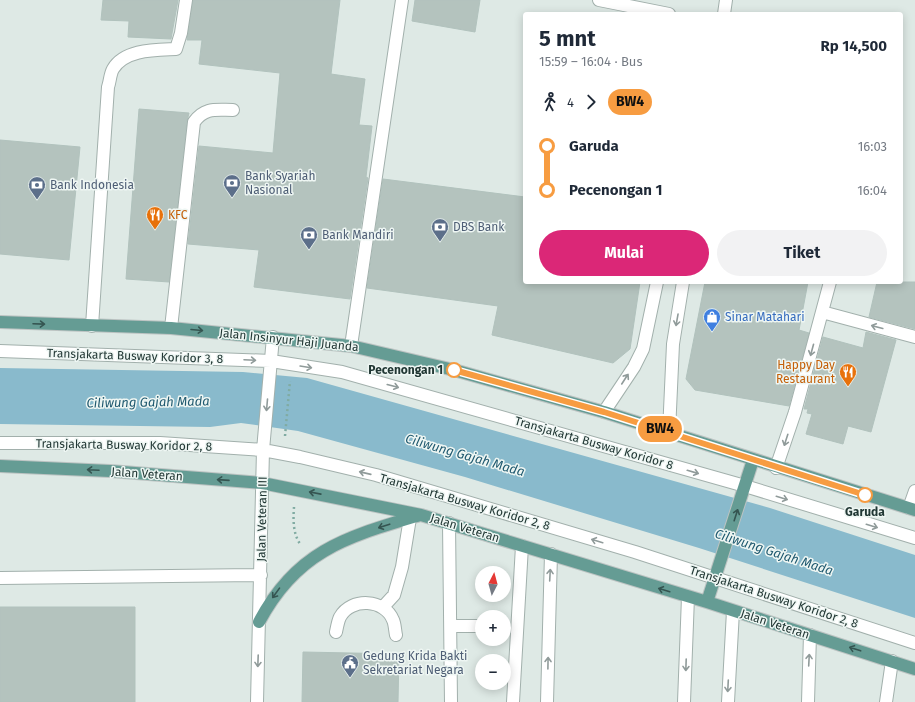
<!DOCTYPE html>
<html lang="id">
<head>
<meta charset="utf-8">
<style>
  :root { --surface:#fff; --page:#f2f2f3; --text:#1f2937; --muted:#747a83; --accent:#db2777 }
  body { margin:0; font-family:"Fira Sans",sans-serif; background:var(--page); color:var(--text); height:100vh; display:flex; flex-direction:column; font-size:15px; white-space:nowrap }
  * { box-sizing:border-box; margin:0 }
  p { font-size:13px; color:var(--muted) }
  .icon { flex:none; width:22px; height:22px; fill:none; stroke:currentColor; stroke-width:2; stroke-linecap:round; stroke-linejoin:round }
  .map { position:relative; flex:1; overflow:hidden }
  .drawer { position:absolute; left:523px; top:12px; width:380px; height:272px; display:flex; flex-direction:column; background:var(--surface); border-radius:4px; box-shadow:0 2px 10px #0003 }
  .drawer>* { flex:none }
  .badge { padding:0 8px; border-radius:13px; font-size:14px; line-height:26px }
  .needle { width:26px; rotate:6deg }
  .buttons { position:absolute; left:475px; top:566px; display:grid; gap:8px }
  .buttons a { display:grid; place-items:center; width:36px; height:36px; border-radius:50%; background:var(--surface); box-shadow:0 2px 10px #0003; font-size:20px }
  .map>.badge { position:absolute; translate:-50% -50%; box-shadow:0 0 0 2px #fff }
  .legs { display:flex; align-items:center; gap:6px; height:44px; padding:0 16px; font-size:13px }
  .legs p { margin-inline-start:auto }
  .head { display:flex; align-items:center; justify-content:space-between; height:68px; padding:0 16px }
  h1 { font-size:22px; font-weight:700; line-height:30px }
  .button { display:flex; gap:8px; margin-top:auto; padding:8px 16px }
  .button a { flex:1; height:46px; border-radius:24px; background:var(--accent); color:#fff; font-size:16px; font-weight:700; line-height:46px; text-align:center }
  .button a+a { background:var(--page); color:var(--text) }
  ul { padding:0 16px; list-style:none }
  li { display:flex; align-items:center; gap:14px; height:44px; font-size:15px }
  li i { display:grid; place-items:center; width:6px; height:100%; margin:0 5px; background:currentColor }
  li i::after { content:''; width:10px; height:10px; margin:-5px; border:3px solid; border-radius:50%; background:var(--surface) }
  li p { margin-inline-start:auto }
  li:first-child i { background:linear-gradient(#0000 50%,currentColor 0) }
  li:last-child i { background:linear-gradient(currentColor 50%,#0000 0) }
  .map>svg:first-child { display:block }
</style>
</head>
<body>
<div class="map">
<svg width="915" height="702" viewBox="0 0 915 702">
  <rect width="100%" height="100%" fill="#dee9e5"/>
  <path fill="#89bacc" d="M0,368l243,4 64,6 463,130 145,47v63l-216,-70 -234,-71 -167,-46 -57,-8 -31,4 -210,-3z"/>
  <path fill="#b4c3be" stroke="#b1c2bd" d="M103,0h75l-7,39 -43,-2 1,-16 -28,-1z
    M193,0h147l-9,74 34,5 -6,46 13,1 -6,51 2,1 -18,121 -96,-12 5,-37 -71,-6 11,-98 74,7 7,-80 -81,-9 3,-24h-15z
    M415,0h65l-5,32 -63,-11z
    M139,109l50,4 -2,8 -18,161 -43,-3z
    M0,140l80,7 -11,113 -69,-6z
    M383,179l142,18v85h115l-10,67 -17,14 -121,-28 6,-29 -131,-18z
    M705,282h103l-9,48 10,3 -20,73 -94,-16 -9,-11z
    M877,282h38v47l-46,-12z
    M866,332l30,8 -25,92 -23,-6 -5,18 -37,-10 6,-20 -5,-1 1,-4h-4l19,-72 40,11z
    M0,607h135v95h-135z
    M303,652l96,2 -1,48h-96z"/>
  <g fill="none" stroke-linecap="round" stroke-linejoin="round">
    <g stroke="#a2b0ac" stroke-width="14">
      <path id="minor" d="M599,0l70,14
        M724,14l2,-14
        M822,312l93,25
        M92,326l16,-239c2,-5 2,-13 5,-18 12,-20 43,-19 63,-20l5,-16 5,-33
        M171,328l23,-206c11,-15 22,-12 39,-12
        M351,346l51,-346
        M0,351l271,10 71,11 403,114 170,52
        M604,412l30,-45 9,-18 14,-67
        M669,432l4,-88 10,-62
        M0,443h160l103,7 37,7 76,18 259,77 280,91
        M776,468l19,-56 35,-130
        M909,508l6,-17
        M449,523l2,179
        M0,578l261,-3
        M383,607l11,-12 8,-28 8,-49
        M451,626h31
        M336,632c1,-5 2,-11 4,-15 11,-20 45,-18 53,3 2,4 2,11 3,15
        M257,702l6,-252 10,-113
        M513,702l9,-156
        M547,702l4,-148
        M684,702l4,-105
        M728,702l5,-91
        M808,702l2,-67
        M886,702l6,-41"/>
    </g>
    <g stroke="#bcc3c2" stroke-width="14">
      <path id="major" d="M0,322l171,6 180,18 103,24 150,42 311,98
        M0,466l110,5 152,12 159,32 286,87 208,67
        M707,602l46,-142
        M259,622c38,-72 88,-85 161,-107"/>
    </g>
    <path stroke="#80aba2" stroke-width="2.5" stroke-dasharray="2 3" stroke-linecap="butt" d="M285,436l5,-55
      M294,507c-1,13 -1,28 7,38"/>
    <use href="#minor" stroke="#fff" stroke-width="12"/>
    <use href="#major" stroke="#659c94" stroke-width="12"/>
  </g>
  <defs><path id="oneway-shaft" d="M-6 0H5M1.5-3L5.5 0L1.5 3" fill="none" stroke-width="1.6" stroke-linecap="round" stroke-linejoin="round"/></defs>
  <g stroke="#909b9a">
    <use href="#oneway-shaft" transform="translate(677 320) rotate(100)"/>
    <use href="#oneway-shaft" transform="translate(877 327) rotate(-165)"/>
    <use href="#oneway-shaft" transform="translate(812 350) rotate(105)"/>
    <use href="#oneway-shaft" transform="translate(250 360) rotate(3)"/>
    <use href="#oneway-shaft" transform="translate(306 367) rotate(9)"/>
    <use href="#oneway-shaft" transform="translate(625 379) rotate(-57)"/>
    <use href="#oneway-shaft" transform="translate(393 386) rotate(15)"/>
    <use href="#oneway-shaft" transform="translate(267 405) rotate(95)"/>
    <use href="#oneway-shaft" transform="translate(786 440) rotate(108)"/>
    <use href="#oneway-shaft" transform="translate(693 472) rotate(16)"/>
    <use href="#oneway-shaft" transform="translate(365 473) rotate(-167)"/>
    <use href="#oneway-shaft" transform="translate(782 498) rotate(17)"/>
    <use href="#oneway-shaft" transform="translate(872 526) rotate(17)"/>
    <use href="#oneway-shaft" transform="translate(597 541) rotate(-163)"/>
    <use href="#oneway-shaft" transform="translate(550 575) rotate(-87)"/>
    <use href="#oneway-shaft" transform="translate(809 660) rotate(-87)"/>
    <use href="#oneway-shaft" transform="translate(258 661) rotate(92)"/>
    <use href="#oneway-shaft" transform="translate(548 663) rotate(-89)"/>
    <use href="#oneway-shaft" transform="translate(686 665) rotate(92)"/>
    <use href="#oneway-shaft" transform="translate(728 686) rotate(93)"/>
  </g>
  <g stroke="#355551">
    <use href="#oneway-shaft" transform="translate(39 324) rotate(2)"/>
    <use href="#oneway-shaft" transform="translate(197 330) rotate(5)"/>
    <use href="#oneway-shaft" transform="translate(93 470) rotate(-177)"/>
    <use href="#oneway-shaft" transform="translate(223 480) rotate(-176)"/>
    <use href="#oneway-shaft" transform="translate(315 493) rotate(-169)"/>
    <use href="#oneway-shaft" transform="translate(736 515) rotate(-72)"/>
    <use href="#oneway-shaft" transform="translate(384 526) rotate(162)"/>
    <use href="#oneway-shaft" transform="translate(664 590) rotate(-163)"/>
    <use href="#oneway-shaft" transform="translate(276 593) rotate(126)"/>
    <use href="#oneway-shaft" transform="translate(855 649) rotate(-162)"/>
  </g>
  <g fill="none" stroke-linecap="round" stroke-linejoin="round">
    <g stroke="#fff" stroke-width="9">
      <path id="line-1" d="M454,370l150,42 261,83"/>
    </g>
    <use href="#line-1" stroke="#f79c41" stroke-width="6"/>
  </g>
  <defs>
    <g id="bank-pin" transform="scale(0.9)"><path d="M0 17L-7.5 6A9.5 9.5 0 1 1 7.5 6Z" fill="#5c6f8a" stroke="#eef6f3"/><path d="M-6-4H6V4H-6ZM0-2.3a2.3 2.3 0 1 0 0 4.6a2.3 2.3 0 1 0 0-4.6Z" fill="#fff"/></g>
    <g id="restaurant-pin" transform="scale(0.9)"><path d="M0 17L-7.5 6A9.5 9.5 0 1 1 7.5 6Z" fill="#e8710a" stroke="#eef6f3"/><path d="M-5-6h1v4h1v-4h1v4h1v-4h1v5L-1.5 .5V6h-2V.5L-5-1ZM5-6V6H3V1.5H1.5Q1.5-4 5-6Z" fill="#fff"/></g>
    <g id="shop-pin" transform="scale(0.9)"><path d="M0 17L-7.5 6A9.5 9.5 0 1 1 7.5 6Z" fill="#3f7fe0" stroke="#eef6f3"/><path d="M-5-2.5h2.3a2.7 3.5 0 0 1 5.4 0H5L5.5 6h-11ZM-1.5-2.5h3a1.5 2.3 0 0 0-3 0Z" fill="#fff"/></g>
    <g id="civic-pin" transform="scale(0.9)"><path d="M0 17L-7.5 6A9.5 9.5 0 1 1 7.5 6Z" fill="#5c6f8a" stroke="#eef6f3"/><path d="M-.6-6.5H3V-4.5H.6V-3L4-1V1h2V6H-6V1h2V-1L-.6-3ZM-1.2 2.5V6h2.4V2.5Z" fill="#fff"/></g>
  </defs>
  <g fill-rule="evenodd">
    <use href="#bank-pin" x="232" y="183"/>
    <use href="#bank-pin" x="37" y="185"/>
    <use href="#restaurant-pin" x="155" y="215"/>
    <use href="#bank-pin" x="440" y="227"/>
    <use href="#bank-pin" x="309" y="235"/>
    <use href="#shop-pin" x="712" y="317"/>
    <use href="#restaurant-pin" x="848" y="372"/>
    <use href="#civic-pin" x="350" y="663"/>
  </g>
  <g fill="#fff" stroke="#f79c41" stroke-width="2">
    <circle cx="454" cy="370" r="7"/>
    <circle cx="865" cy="495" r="7"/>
  </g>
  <g text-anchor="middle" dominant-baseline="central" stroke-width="3" stroke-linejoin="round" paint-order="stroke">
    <g font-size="12" fill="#4e5e75" stroke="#eef6f3" text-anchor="start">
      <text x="245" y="176">Bank Syariah<tspan x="245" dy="14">Nasional</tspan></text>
      <text x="50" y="185">Bank Indonesia</text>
      <text x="453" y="227">DBS Bank</text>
      <text x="322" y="235">Bank Mandiri</text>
      <text x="363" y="656">Gedung Krida Bakti<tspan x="363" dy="14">Sekretariat Negara</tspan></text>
    </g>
    <g font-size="12" fill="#c56008" stroke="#eef6f3" text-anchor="start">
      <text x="168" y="215">KFC</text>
      <text x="835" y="365" text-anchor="end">Happy Day<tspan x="835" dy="14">Restaurant</tspan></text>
    </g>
    <g font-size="12" fill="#366cbe" stroke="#eef6f3" text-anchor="start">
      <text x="725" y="317">Sinar Matahari</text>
    </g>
    <g font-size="12" fill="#213734" stroke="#eef6f3">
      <text transform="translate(289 340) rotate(6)">Jalan Insinyur Haji Juanda</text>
      <text transform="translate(135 356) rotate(2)">Transjakarta Busway Koridor 3, 8</text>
      <text transform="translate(594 443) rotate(16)">Transjakarta Busway Koridor 8</text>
      <text transform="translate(124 445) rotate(1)">Transjakarta Busway Koridor 2, 8</text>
      <text transform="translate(147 474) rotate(4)">Jalan Veteran</text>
      <text transform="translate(465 502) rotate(16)">Transjakarta Busway Koridor 2, 8</text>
      <text transform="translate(262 519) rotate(-89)">Jalan Veteran III</text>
      <text transform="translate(465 528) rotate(17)">Jalan Veteran</text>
      <text transform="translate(774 597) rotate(18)">Transjakarta Busway Koridor 2, 8</text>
      <text transform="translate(775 624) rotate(18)">Jalan Veteran</text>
    </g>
    <g font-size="12" font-weight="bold" fill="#213734" stroke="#eef6f3" text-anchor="end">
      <text x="443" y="370">Pecenongan 1</text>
      <text x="865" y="512" text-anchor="middle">Garuda</text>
    </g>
    <g font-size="13" font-style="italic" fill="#1f596f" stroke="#eef6f3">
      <text transform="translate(148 402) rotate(-1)">Ciliwung Gajah Mada</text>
      <text transform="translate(465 455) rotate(16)">Ciliwung Gajah Mada</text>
      <text transform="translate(774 552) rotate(18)">Ciliwung Gajah Mada</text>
    </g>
  </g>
</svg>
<div class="buttons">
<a><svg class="needle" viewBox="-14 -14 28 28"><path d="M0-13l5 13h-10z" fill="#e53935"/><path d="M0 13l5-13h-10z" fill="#747a83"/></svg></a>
<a>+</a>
<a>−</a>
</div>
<b class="badge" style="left:660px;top:429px;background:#f79c41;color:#111">BW4</b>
<section class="drawer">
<div class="head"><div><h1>5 mnt</h1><p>15:59 – 16:04 · Bus</p></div><b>Rp 14,500</b></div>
<div class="legs"><svg class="icon" aria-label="walk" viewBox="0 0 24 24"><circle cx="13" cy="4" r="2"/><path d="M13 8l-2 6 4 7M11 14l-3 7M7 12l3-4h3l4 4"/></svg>4<svg class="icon" aria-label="forward" viewBox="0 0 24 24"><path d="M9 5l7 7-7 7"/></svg><b class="badge" style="background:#f79c41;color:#111">BW4</b></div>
<ul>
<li><i style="color:#f79c41"></i><b>Garuda</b><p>16:03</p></li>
<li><i style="color:#f79c41"></i><b>Pecenongan 1</b><p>16:04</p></li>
</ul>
<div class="button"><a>Mulai</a><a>Tiket</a></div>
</section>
</div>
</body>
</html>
